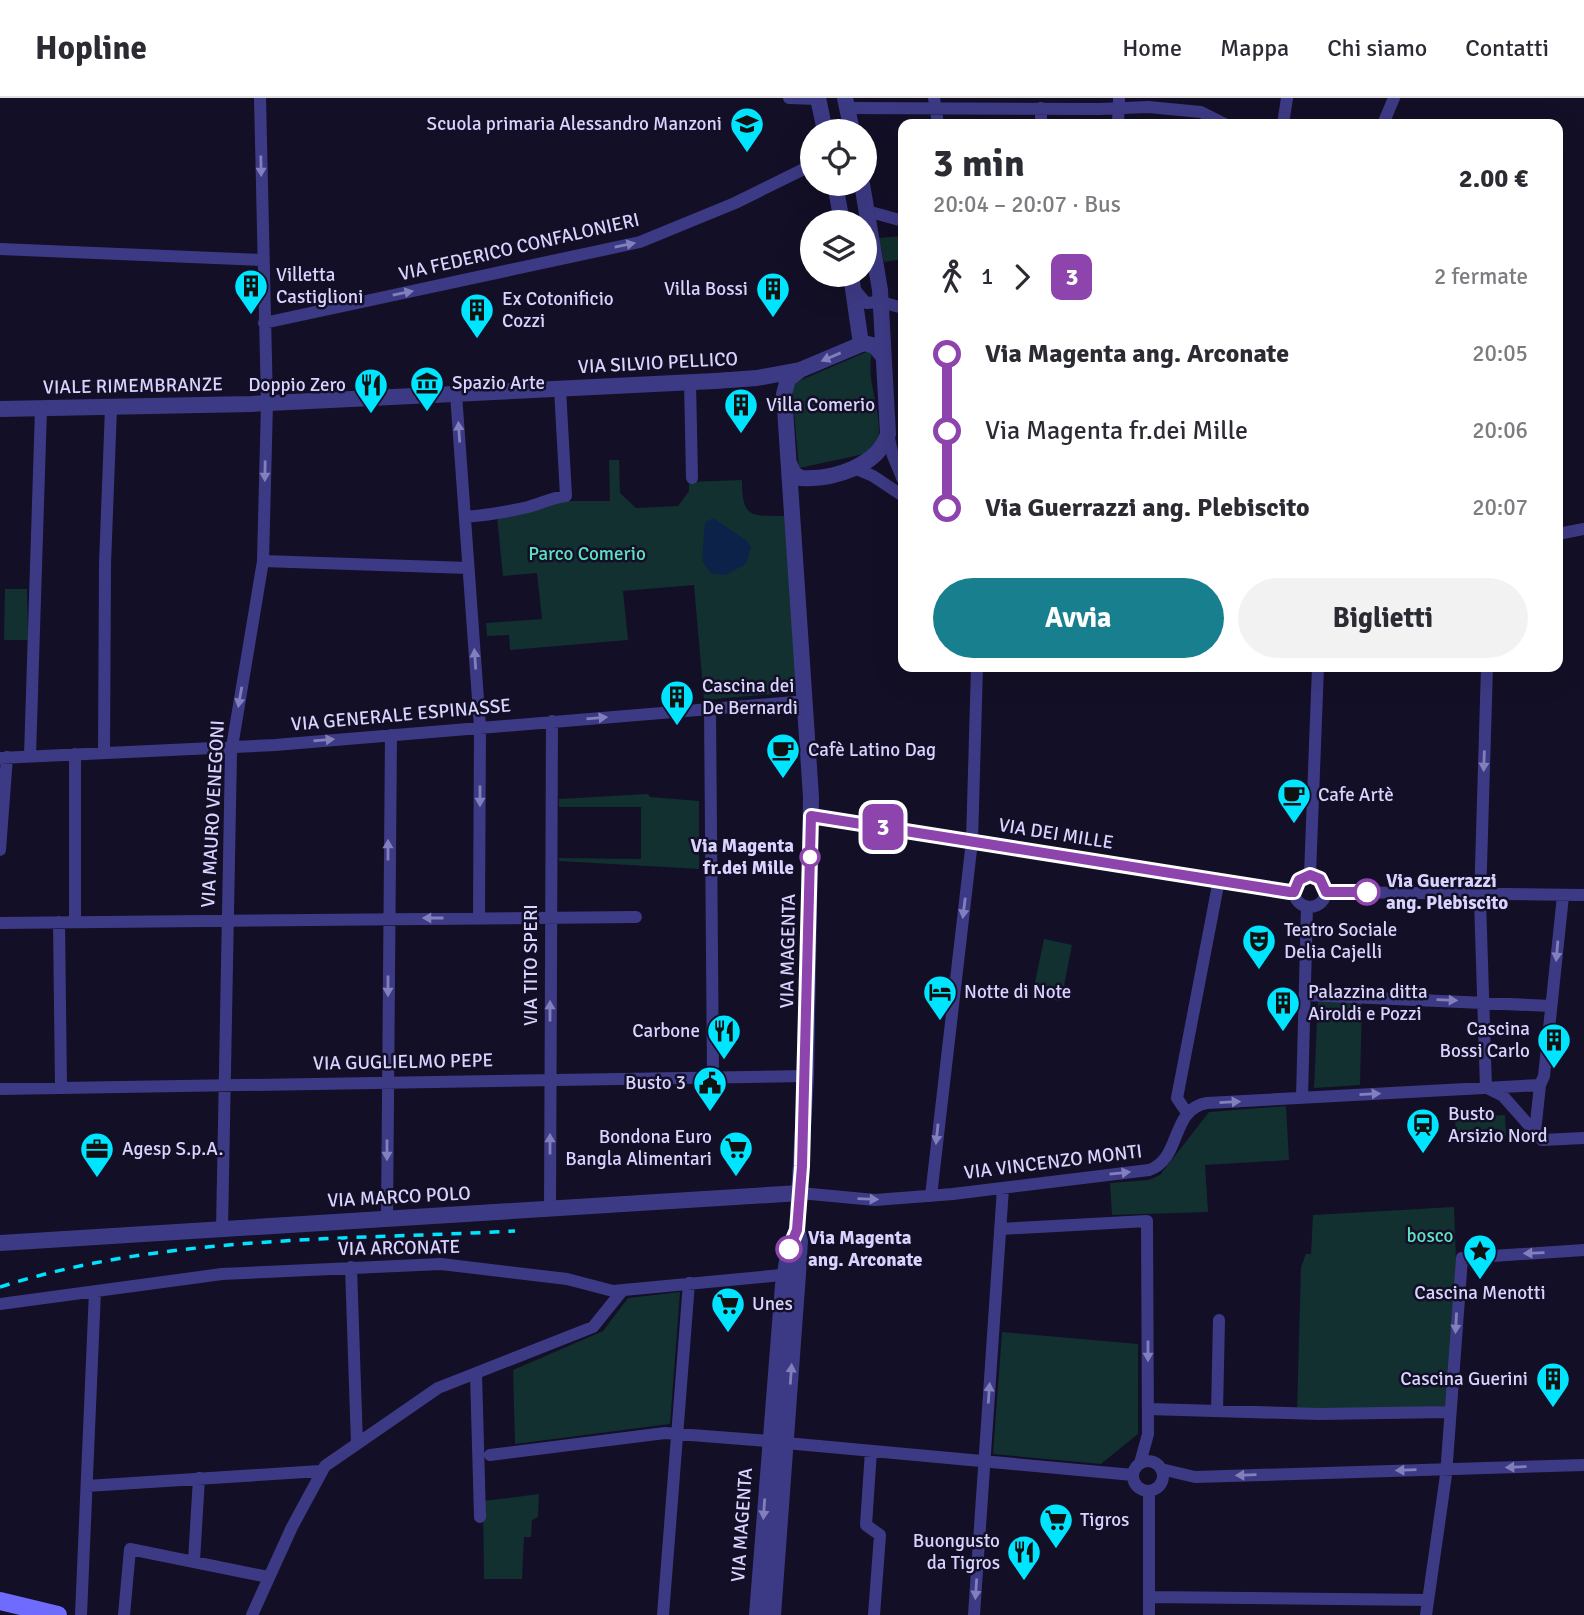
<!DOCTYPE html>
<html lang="it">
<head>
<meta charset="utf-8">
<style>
  :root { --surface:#fff; --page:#f2f2f3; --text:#2b2b33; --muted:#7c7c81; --line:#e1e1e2; --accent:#187f8f }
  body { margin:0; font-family:Signika,sans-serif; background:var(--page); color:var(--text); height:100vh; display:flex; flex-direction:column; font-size:26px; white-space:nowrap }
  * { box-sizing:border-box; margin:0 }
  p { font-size:23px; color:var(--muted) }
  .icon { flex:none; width:38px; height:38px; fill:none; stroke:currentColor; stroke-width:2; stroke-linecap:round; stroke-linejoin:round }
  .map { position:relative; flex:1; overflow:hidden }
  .details { position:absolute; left:898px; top:21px; width:665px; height:553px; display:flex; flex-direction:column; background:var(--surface); border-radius:14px; box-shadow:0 7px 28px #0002 }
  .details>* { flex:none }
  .badge { padding:0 14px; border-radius:10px; font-size:24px; line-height:46px }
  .fabs { position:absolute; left:800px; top:21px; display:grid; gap:14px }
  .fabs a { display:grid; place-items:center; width:77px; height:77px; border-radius:50%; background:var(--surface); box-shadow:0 7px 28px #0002; font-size:35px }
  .map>.badge { position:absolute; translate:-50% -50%; box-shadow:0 0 0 4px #fff }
  .legs { display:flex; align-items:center; gap:10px; height:77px; padding:0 35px; font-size:23px }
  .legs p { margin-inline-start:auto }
  .summary { display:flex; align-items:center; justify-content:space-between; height:119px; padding:0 35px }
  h1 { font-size:38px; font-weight:700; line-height:52px }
  .button { display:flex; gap:14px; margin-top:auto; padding:14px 35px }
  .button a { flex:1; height:80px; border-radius:42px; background:var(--accent); color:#fff; font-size:28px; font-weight:700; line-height:80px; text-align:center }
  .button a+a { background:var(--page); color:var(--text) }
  ul { padding:0 35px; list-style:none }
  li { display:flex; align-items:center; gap:24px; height:77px; font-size:26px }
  li i { display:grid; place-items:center; width:10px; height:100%; margin:0 9px; background:currentColor }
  li i::after { content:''; width:18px; height:18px; margin:-9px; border:5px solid; border-radius:50%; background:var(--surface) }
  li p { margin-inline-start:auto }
  li:first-child i { background:linear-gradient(#0000 50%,currentColor 0) }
  li:last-child i { background:linear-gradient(currentColor 50%,#0000 0) }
  header { display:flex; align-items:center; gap:42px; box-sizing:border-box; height:98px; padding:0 35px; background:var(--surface); border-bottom:2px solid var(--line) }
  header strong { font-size:33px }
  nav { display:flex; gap:38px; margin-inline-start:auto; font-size:24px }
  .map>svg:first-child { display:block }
</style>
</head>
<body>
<header>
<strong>Hopline</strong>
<nav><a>Home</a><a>Mappa</a><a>Chi siamo</a><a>Contatti</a></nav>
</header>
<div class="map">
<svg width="1584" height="1517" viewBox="0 0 1584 1517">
  <rect width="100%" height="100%" fill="#130f26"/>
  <path fill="#12302f" d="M903,138v23l-19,3 -5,-24z
    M869,253l3,2c-7,29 11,57 6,87l-14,14 -65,14 -7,-78 4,-8z
    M609,362h10l1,33 16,15 42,-2 11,-15v-9l53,-2c0,38 8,36 43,36l12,176 -93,8 -10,-115 -71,6 5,49 -118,10 -1,-15 -22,1 -1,-13 56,-4 -5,-46 -34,3 -6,-60 68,-15h45z
    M5,491h22l1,51h-24z
    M648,696l2,3 49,4v68l-140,-8v-3l82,1v-52h-82v-8z
    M1044,841l28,6 -11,56 -29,-4z
    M1318,903l44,2 -2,82 -46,3z
    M1286,1008l3,54 -84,5 3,47 -96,3 -2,-32 39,-3 11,-5 49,-63z
    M1505,1017l1,21 -6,1 -1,-8 -34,2v8h-9l-1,-21z
    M1454,1109l2,55 -6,138 -4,6 -149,5 4,-144 5,-13h5l2,-39z
    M680,1194l-10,132 -155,20 -2,-74 90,-39 25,-33z
    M1002,1234l136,12v90l-37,30 -108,-10z
    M539,1396l-1,23 -6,3 -1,17h-7l-2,42h-38l-1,-78z"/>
  <path fill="#0c2248" d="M713,420l33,22 5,8 -5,16 -21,11 -14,-2 -9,-12 3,-38z"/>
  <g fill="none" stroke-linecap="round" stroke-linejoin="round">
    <path stroke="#3d3a85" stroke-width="12" d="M789,0l29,1
      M934,0l4,26
      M847,10l252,1 49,-2 53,5 24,12
      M1041,10v16
      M1118,26l1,-26
      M1283,26l4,-26
      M1383,26l11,-26
      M867,113l36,10
      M0,151l263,11
      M856,193l10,12 15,-1 22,6
      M264,225l376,-81 95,-39 77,-38
      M690,284l2,96
      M456,296l24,333 -1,190
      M888,336l5,22 10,24
      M854,370l19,8 30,20
      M465,419c21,-2 42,-5 63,-10 15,-4 22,-9 38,-11l-6,-107
      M1558,436l26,-5
      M263,463l205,7
      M710,611l3,367
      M104,655l1,-189 6,-156
      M75,656v168
      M30,658l11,-347
      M0,660l275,-13 531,-44
      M811,717l483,77
      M0,752l7,-93
      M1310,777l8,-208
      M1294 793a16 16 0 1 1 32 0a16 16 0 1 1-32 0Z
      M1326,794l258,3
      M59,824l2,166
      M0,825l636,-6
      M1306,897l245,11
      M1486,990l-6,-188 7,-233
      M0,991l806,-13
      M1489,991l14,7 39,44 42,-2
      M1302,1000l5,-191
      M1187,1015l-10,-15 42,-218
      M1535,1034l5,-47 4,-9 19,-180
      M800,1095l75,7 78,-6 196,-24c33,-11 21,-61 58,-67l333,-18
      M931,1098l41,-355 5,-174
      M550,1111l2,-488
      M387,1121l4,-484
      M222,1131l9,-476 32,-192 4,-158 -7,-305
      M1000,1131l147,-8 1,213 -8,29
      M351,1169l6,177
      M0,1206l222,-30 219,-10 126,15 46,12 179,-17
      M476,1276l4,143
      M1148,1311l171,5 129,-2
      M1217,1313l2,-91
      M786,1345l347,32
      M871,1353l-5,74 14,10 -6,80
      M490,1357l175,-22 104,8
      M1133 1378a15 15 0 1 1 30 0a15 15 0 1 1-30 0Z
      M1161,1371l34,8 389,-12
      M87,1388l233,-15
      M1149,1394v123
      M194,1463l5,-83
      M1149,1499l279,3
      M81,1517l14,-324
      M124,1517l6,-66 138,28
      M252,1517l40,-88 33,-61 113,-78 155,-61 29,-36
      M663,1517l26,-332
      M974,1517l29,-427
      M1426,1517l20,-140 16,-217 122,-8"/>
    <path stroke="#3d3a85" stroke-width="16" d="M818,0l7,33
      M845,0l7,33
      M835,86l7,38
      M851,177l10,69
      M0,311l251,-5 464,-23 42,-3 43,-8 64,-27 11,3 6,8
      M789,365l5,11 7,4c32,2 77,-12 87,-44l-8,-144 -18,-106
      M0,1145l800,-50
      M757,1517l26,-330 6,-36 7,-17
      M773,1517l25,-341 2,-34 -3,-10 9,-154 5,-279 -27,-403 4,-15 12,-9"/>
    <path stroke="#6f6bff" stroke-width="18" d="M0,1503l58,14"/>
    <path stroke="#00e5ff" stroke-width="3.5" stroke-dasharray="10 9" stroke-linecap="butt" d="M0,1189c162,-52 346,-47 515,-56"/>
  </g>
  <defs><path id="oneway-solid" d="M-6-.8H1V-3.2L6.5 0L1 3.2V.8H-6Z" transform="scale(1.75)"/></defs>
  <g fill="#837fbc">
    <use href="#oneway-solid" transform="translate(261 68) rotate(89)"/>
    <use href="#oneway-solid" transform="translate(625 147) rotate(-12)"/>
    <use href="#oneway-solid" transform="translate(403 195) rotate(-12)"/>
    <use href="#oneway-solid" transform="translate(831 259) rotate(157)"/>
    <use href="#oneway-solid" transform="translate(459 334) rotate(-94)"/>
    <use href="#oneway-solid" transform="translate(265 373) rotate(91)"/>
    <use href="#oneway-solid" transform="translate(475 561) rotate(-94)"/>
    <use href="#oneway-solid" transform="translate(240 599) rotate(100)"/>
    <use href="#oneway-solid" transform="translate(597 620) rotate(-5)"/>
    <use href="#oneway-solid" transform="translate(324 642) rotate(-5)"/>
    <use href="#oneway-solid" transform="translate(1484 663) rotate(92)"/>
    <use href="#oneway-solid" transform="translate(480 698) rotate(90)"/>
    <use href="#oneway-solid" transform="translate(388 752) rotate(-90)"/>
    <use href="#oneway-solid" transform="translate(964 810) rotate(97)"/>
    <use href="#oneway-solid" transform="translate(433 820) rotate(180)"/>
    <use href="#oneway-solid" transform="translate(1557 853) rotate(95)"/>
    <use href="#oneway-solid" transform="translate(388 888) rotate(90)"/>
    <use href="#oneway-solid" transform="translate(1447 902) rotate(2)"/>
    <use href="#oneway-solid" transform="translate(550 913) rotate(-90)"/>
    <use href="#oneway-solid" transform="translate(1370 996) rotate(-3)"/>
    <use href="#oneway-solid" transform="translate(1230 1004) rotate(-3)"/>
    <use href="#oneway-solid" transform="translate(937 1036) rotate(96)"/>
    <use href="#oneway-solid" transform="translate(550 1046) rotate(-90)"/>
    <use href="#oneway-solid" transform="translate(387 1052) rotate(90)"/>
    <use href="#oneway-solid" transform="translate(1120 1075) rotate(-6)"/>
    <use href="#oneway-solid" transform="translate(868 1101) rotate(2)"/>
    <use href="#oneway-solid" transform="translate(1534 1155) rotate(178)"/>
    <use href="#oneway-solid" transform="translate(1456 1225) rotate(93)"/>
    <use href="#oneway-solid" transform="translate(1148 1253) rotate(90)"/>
    <use href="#oneway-solid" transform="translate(791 1276) rotate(-86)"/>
    <use href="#oneway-solid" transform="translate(989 1295) rotate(-86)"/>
    <use href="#oneway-solid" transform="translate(1516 1369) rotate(178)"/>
    <use href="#oneway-solid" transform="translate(1406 1372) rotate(178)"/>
    <use href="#oneway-solid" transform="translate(1246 1377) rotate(178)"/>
    <use href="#oneway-solid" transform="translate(764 1411) rotate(94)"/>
    <use href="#oneway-solid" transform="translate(976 1491) rotate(94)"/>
  </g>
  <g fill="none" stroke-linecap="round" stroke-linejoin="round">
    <g stroke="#fff" stroke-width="16">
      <path id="line-1" d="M789,1151l8,-19 5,-64 9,-350 479,76h4l5,-12 11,-5 10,4 6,13h41"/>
    </g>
    <use href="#line-1" stroke="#8e44ad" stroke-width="10"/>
  </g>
  <defs>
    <g id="school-pin" transform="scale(1.75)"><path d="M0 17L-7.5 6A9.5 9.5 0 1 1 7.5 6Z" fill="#00e5ff" stroke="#130f26"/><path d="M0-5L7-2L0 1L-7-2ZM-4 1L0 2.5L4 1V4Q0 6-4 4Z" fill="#111"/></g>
    <g id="building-pin" transform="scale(1.75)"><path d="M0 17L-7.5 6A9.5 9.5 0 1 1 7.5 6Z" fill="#00e5ff" stroke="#130f26"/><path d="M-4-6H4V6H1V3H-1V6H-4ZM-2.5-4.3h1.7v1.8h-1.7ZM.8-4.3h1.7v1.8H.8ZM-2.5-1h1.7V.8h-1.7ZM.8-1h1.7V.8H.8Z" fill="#111"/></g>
    <g id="museum-pin" transform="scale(1.75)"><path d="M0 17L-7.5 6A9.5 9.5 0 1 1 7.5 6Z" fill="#00e5ff" stroke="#130f26"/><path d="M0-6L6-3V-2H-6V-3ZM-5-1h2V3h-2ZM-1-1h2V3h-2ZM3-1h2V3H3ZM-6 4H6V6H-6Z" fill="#111"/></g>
    <g id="restaurant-pin" transform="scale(1.75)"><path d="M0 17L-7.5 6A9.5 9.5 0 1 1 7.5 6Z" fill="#00e5ff" stroke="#130f26"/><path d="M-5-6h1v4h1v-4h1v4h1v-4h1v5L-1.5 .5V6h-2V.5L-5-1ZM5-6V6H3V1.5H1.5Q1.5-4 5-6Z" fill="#111"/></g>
    <g id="cafe-pin" transform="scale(1.75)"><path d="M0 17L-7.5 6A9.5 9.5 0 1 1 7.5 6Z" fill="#00e5ff" stroke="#130f26"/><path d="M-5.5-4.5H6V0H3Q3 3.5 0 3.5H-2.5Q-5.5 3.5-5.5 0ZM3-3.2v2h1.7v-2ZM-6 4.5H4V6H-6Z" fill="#111"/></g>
    <g id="theatre-pin" transform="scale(1.75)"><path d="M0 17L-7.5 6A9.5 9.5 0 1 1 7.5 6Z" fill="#00e5ff" stroke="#130f26"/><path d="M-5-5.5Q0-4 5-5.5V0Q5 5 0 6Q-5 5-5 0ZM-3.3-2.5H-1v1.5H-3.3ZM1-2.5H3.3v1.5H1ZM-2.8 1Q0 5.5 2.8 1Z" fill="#111"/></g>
    <g id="hotel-pin" transform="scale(1.75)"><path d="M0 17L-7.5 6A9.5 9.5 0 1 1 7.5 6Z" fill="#00e5ff" stroke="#130f26"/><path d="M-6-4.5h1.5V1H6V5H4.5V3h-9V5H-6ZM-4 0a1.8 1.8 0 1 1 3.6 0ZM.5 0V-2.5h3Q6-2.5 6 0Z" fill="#111"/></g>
    <g id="civic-pin" transform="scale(1.75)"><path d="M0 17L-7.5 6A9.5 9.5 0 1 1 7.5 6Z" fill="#00e5ff" stroke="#130f26"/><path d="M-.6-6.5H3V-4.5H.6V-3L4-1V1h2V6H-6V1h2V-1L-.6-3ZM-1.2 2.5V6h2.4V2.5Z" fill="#111"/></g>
    <g id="station-pin" transform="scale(1.75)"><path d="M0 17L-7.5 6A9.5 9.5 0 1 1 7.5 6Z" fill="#00e5ff" stroke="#130f26"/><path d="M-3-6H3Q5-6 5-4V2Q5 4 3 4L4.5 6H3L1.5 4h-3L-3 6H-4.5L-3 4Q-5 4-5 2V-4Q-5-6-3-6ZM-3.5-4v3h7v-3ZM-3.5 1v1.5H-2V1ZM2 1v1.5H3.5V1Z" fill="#111"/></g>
    <g id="supermarket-pin" transform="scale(1.75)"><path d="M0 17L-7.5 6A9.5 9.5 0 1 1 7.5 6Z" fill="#00e5ff" stroke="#130f26"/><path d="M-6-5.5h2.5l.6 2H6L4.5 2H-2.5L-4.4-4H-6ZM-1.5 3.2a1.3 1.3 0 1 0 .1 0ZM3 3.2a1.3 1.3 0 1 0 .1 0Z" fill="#111"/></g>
    <g id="office-pin" transform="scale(1.75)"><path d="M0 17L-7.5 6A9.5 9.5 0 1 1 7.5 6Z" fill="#00e5ff" stroke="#130f26"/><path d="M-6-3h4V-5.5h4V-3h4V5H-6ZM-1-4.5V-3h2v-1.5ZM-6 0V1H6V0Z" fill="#111"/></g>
    <g id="sight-pin" transform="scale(1.75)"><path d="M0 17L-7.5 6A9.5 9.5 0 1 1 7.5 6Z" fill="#00e5ff" stroke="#130f26"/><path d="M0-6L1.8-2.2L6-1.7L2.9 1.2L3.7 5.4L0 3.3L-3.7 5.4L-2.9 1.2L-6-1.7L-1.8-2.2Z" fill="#111"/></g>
  </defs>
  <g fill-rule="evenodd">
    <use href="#school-pin" x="747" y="26"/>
    <use href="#building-pin" x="251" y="188"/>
    <use href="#building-pin" x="773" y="191"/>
    <use href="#building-pin" x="477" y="212"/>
    <use href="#museum-pin" x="427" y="285"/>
    <use href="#restaurant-pin" x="371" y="287"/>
    <use href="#building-pin" x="741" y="307"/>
    <use href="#building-pin" x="677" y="599"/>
    <use href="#cafe-pin" x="783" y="652"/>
    <use href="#cafe-pin" x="1294" y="697"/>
    <use href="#theatre-pin" x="1259" y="843"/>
    <use href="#hotel-pin" x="940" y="894"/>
    <use href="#building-pin" x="1283" y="905"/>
    <use href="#restaurant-pin" x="724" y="933"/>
    <use href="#building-pin" x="1554" y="942"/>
    <use href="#civic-pin" x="710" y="985"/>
    <use href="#station-pin" x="1423" y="1027"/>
    <use href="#supermarket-pin" x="736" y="1050"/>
    <use href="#office-pin" x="97" y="1051"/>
    <use href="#sight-pin" x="1480" y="1153"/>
    <use href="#supermarket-pin" x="728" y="1206"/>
    <use href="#building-pin" x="1553" y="1281"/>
    <use href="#supermarket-pin" x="1056" y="1422"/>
    <use href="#restaurant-pin" x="1024" y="1454"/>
  </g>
  <g fill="#fff" stroke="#8e44ad" stroke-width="3.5">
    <circle cx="810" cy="759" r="9"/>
    <circle cx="1367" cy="794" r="12"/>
    <circle cx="789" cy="1151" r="12"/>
  </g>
  <g text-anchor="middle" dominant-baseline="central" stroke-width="5" stroke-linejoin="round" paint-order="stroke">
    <g font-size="19" fill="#d9d4ff" stroke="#130f26" text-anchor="start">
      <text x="722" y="26" text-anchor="end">Scuola primaria Alessandro Manzoni</text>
      <text x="276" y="177">Villetta<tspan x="276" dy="22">Castiglioni</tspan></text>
      <text x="748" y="191" text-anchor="end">Villa Bossi</text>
      <text x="502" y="201">Ex Cotonificio<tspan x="502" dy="22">Cozzi</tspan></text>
      <text x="452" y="285">Spazio Arte</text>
      <text x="346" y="287" text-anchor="end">Doppio Zero</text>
      <text x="766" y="307">Villa Comerio</text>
      <text x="702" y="588">Cascina dei<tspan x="702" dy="22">De Bernardi</tspan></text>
      <text x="808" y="652">Cafè Latino Dag</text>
      <text x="1318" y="697">Cafe Artè</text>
      <text x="1284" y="832">Teatro Sociale<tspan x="1284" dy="22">Delia Cajelli</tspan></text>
      <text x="964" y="894">Notte di Note</text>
      <text x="1308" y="894">Palazzina ditta<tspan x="1308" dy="22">Airoldi e Pozzi</tspan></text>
      <text x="1530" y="931" text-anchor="end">Cascina<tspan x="1530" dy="22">Bossi Carlo</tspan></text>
      <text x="700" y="933" text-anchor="end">Carbone</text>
      <text x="686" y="985" text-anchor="end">Busto 3</text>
      <text x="1448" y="1016">Busto<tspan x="1448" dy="22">Arsizio Nord</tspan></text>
      <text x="712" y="1039" text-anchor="end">Bondona Euro<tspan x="712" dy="22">Bangla Alimentari</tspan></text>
      <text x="122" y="1051">Agesp S.p.A.</text>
      <text x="1480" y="1195" text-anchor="middle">Cascina Menotti</text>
      <text x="752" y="1206">Unes</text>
      <text x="1528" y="1281" text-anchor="end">Cascina Guerini</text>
      <text x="1080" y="1422">Tigros</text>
      <text x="1000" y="1443" text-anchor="end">Buongusto<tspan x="1000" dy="22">da Tigros</tspan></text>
    </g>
    <g font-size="19" fill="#d9d4ff" stroke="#130f26">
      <text transform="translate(519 149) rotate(-13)">VIA FEDERICO CONFALONIERI</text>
      <text transform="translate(658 265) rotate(-3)">VIA SILVIO PELLICO</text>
      <text transform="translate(133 288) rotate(-1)">VIALE RIMEMBRANZE</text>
      <text transform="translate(401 617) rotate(-5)">VIA GENERALE ESPINASSE</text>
      <text transform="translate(213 716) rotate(-87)">VIA MAURO VENEGONI</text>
      <text transform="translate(1056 736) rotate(9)">VIA DEI MILLE</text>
      <text transform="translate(788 853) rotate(-89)">VIA MAGENTA</text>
      <text transform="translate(531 867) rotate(-90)">VIA TITO SPERI</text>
      <text transform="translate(403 964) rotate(-1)">VIA GUGLIELMO PEPE</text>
      <text transform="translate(1053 1064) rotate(-7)">VIA VINCENZO MONTI</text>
      <text transform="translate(399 1099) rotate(-3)">VIA MARCO POLO</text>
      <text transform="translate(399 1150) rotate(-1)">VIA ARCONATE</text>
      <text transform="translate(742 1427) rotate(-86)">VIA MAGENTA</text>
    </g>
    <g font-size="19" fill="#5fe0c0" stroke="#130f26">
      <text x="587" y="456">Parco Comerio</text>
      <text x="1430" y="1138">bosco</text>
    </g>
    <g font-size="19" font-weight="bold" fill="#d9d4ff" stroke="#130f26" text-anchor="start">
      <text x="794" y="748" text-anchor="end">Via Magenta<tspan x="794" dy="22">fr.dei Mille</tspan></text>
      <text x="1386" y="783">Via Guerrazzi<tspan x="1386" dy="22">ang. Plebiscito</tspan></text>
      <text x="808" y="1140">Via Magenta<tspan x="808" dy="22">ang. Arconate</tspan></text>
    </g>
  </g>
</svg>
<div class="fabs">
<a><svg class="icon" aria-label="locate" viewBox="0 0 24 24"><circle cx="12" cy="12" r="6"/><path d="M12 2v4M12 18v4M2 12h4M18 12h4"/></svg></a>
<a><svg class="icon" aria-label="layers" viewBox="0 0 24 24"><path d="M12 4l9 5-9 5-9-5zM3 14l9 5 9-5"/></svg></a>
</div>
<b class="badge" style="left:883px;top:729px;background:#8e44ad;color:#fff">3</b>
<section class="details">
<div class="summary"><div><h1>3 min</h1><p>20:04 – 20:07 · Bus</p></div><b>2.00 €</b></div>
<div class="legs"><svg class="icon" aria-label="walk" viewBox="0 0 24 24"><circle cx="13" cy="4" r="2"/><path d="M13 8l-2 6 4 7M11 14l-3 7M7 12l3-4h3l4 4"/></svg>1<svg class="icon" aria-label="forward" viewBox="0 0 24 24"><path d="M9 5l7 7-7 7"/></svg><b class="badge" style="background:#8e44ad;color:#fff">3</b><p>2 fermate</p></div>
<ul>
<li><i style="color:#8e44ad"></i><b>Via Magenta ang. Arconate</b><p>20:05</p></li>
<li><i style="color:#8e44ad"></i><span>Via Magenta fr.dei Mille</span><p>20:06</p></li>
<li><i style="color:#8e44ad"></i><b>Via Guerrazzi ang. Plebiscito</b><p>20:07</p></li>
</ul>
<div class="button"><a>Avvia</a><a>Biglietti</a></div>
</section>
</div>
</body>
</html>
